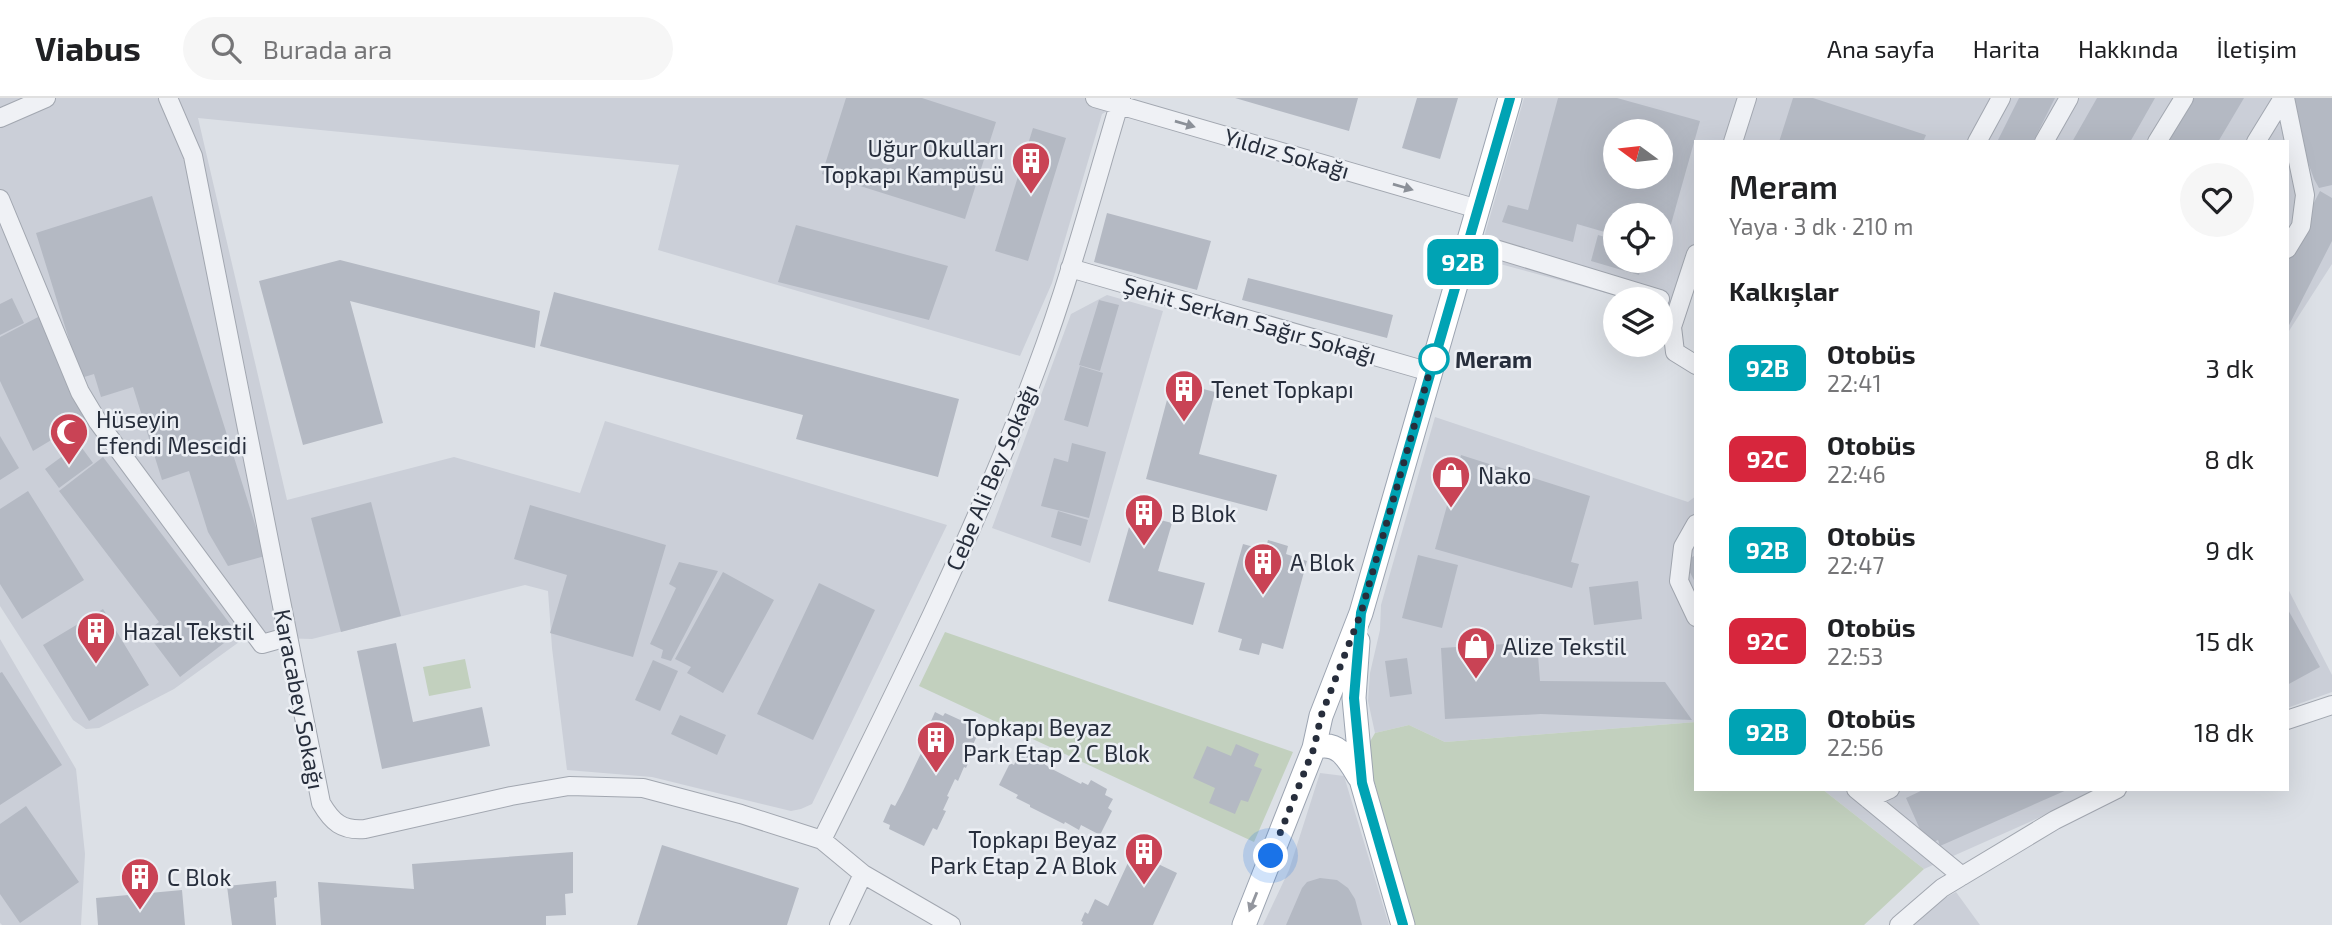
<!DOCTYPE html>
<html lang="tr">
<head>
<meta charset="utf-8">
<style>
  :root { --surface:#fff; --page:#f6f6f6; --text:#202124; --muted:#757577; --line:#e0e0e0 }
  body { margin:0; font-family:"Exo 2",sans-serif; background:var(--page); color:var(--text); height:100vh; display:flex; flex-direction:column; font-size:26px; white-space:nowrap }
  * { box-sizing:border-box; margin:0 }
  p { font-size:23px; color:var(--muted) }
  .icon { flex:none; width:38px; height:38px; fill:none; stroke:currentColor; stroke-width:2; stroke-linecap:round; stroke-linejoin:round }
  .map { position:relative; flex:1; overflow:hidden }
  .drawer { position:absolute; left:1694px; top:42px; width:595px; height:651px; display:flex; flex-direction:column; background:var(--surface); border-radius:0px; box-shadow:0 7px 28px #0002 }
  .drawer>* { flex:none }
  .badge { padding:0 14px; border-radius:10px; font-size:24px; line-height:46px }
  .needle { width:46px; rotate:285deg }
  .buttons { position:absolute; left:1603px; top:21px; display:grid; gap:14px }
  .buttons a { display:grid; place-items:center; width:70px; height:70px; border-radius:50%; background:var(--surface); box-shadow:0 7px 28px #0002; font-size:35px }
  .you { position:absolute; width:35px; height:35px; margin:-18px; border:5px solid #fff; border-radius:50%; background:#1a73e8; box-shadow:0 0 0 10px #1a73e833 }
  .map>.badge { position:absolute; translate:-50% -50%; box-shadow:0 0 0 4px #fff }
  h2 { padding:0 35px; font-size:26px; line-height:63px }
  .round { display:grid; place-items:center; flex:none; width:74px; height:74px; border-radius:37px; background:var(--page) }
  .overview { display:flex; align-items:center; justify-content:space-between; height:119px; padding:0 35px }
  h1 { font-size:33px; font-weight:600; line-height:52px }
  ul { padding:0; list-style:none }
  li { display:flex; align-items:center; gap:21px; height:91px; padding:0 35px }
  li div { flex:1 }
  li b { display:block; font-size:26px }
  li em { font-style:normal }
  li .badge { min-width:77px; font-weight:700; text-align:center }
  header { display:flex; align-items:center; gap:42px; box-sizing:border-box; height:98px; padding:0 35px; background:var(--surface); border-bottom:2px solid var(--line) }
  header strong { font-size:33px }
  nav { display:flex; gap:38px; margin-inline-start:auto; font-size:24px }
  .search { width:490px; height:63px; background:var(--page); display:flex; align-items:center; gap:18px; box-sizing:border-box; padding:0 24px; border-radius:38px; color:var(--muted); font-size:26px }
  .map>svg:first-child { display:block }
</style>
</head>
<body>
<header>
<strong>Viabus</strong>
<div class="search"><svg class="icon" aria-label="search" viewBox="0 0 24 24"><circle cx="10" cy="10" r="6"/><path d="M15 15l6 6"/></svg>Burada ara</div>
<nav><a>Ana sayfa</a><a>Harita</a><a>Hakkında</a><a>İletişim</a></nav>
</header>
<div class="map">
<svg width="2332" height="827" viewBox="0 0 2332 827">
  <rect width="100%" height="100%" fill="#dce0e6"/>
  <path fill="#cbcfd8" fill-rule="evenodd" d="M0,0h1130l-28,16 -50,169 -32,73 -362,-106 21,-85 -481,-47 89,382 167,-43 126,36 25,-72 342,104 -135,279 -11,5 -10,2 -139,-34 -85,-7 -15,-122 -4,-57 -23,-6 -213,54 -66,-2 -72,52 -75,39 -13,1 -13,-9 -73,-114z
    M1524,0h808v166l-45,70v-192h-591v118l-22,52 -13,-4v-9h-33l-150,-41zM1615,33h46v46h-46zM1615,117h46v46h-46z
    M1107,197l56,16 -73,252 -98,-35 79,-214z
    M1435,319l253,85 8,-6v226l-251,20 -36,-17 -34,8 -7,-32 2,-28 10,-43 1,-25z
    M2287,489l45,88v17l-45,16z
    M0,541l76,130 9,85 -4,71h-79l-2,-2z
    M1320,675l24,3 45,149h-126l26,-55z
    M1822,691h273l-50,26 -121,54z
    M1956,794l24,33h-67l32,-27z"/>
  <path fill="#c2d0be" d="M945,534l348,120 -39,90 -335,-156z
    M465,561l6,29 -42,8 -6,-29z
    M1696,624v67h126l102,80 -60,56h-449l-50,-175 10,-17 34,-8 36,17z"/>
  <path fill="#b4b9c3" fill-rule="evenodd" d="M846,0h76l74,24 -31,97 -143,-45z
    M1235,0h123l-9,33z
    M1417,0h41l-18,61 -38,-11z
    M1558,0h59l83,23 -36,128 -3,-1v-33h-46v20l-38,-11 -4,18 -71,-20 6,-17 20,5zM1615,33h46v46h-46z
    M1793,0h20l113,37 -3,7h-144z
    M2019,0h36l-22,44h-36z
    M2097,0h58l-25,44h-58z
    M2190,0h54l-26,44h-54z
    M2289,0h43v87l-13,3 -5,-9 -8,-22 -4,-21 -10,-18z
    M1033,30l33,10 -38,123 -33,-10z
    M2320,93l12,7v43l-45,88v-74z
    M152,98l113,360 -37,10 -20,-34 -19,-61 -27,9 -29,-93 -32,10 -7,-23 -13,4 -45,-145z
    M1107,115l104,28 -14,49 -103,-28z
    M796,127l152,41 -19,54 -151,-38z
    M1598,137l17,5v21h28l-4,14 -48,-14z
    M340,162l200,51 -5,37 -185,-47 33,122 -80,22 -44,-164z
    M1248,180l145,37 -6,23 -145,-38z
    M554,194l405,107 -21,78 -142,-38 7,-24 -263,-69z
    M12,200l12,25 -24,12v-31z
    M1099,202l20,5 -19,66 -21,-6z
    M40,218l48,102 -55,33 -33,-70v-44z
    M1080,268l23,7 -15,54 -24,-7z
    M1172,283l43,11 -16,62 78,21 -10,36 -121,-32z
    M0,338l19,32 -19,12z
    M1072,345l34,9 -17,66 -48,-12 13,-48 14,4z
    M79,346l14,19 -34,25 -14,-19z
    M1461,357l129,41 -19,66 8,2 -7,24 -137,-39z
    M103,359l134,176 -57,44 -34,-45 13,-10 -100,-131z
    M28,393l56,89 -62,39 -22,-35v-75z
    M371,404l30,114 -60,16 -30,-114z
    M530,407l136,40 -33,112 -83,-24 17,-58 -53,-16z
    M1058,413l30,9 -7,26 -30,-9z
    M1133,415l39,10 -14,48 47,12 -12,42 -85,-24z
    M1268,442l20,6 -2,8 21,7 -24,88 -21,-6 -3,12 -20,-5 3,-11 -24,-7 25,-88 22,6z
    M1418,457l40,10 -16,63 -40,-10z
    M1696,457v29l-12,-23z
    M679,464l39,9 -47,90 -10,-3 2,-8 -13,-6 26,-56 -7,-4z
    M723,474l51,28 -51,93 -36,-20 4,-6 -16,-8z
    M1638,483l4,38 -48,6 -5,-38z
    M819,485l56,27 -62,130 -56,-26z
    M2287,510l33,59 -33,18z
    M103,511l46,76 -60,36 -46,-76z
    M1537,544l3,39 125,1 27,38 -151,-6 -96,5 -4,-71z
    M396,545l17,79 69,-15 8,39 -108,23 -25,-118z
    M1407,560l5,36 -22,3 -5,-36z
    M653,562l25,11 -18,40 -25,-11z
    M2,574l60,93 -62,40v-132z
    M935,614l8,4 2,-3 35,16 -9,20 3,1 -8,18 -2,-1 -6,14 -3,-2 -8,17 2,1 -6,13 3,1 -9,19 -4,-2 -9,18 -35,-17 1,-4 -7,-3 8,-18 4,2 8,-15 20,-42 -1,-1 7,-17 -2,-1z
    M680,617l46,20 -9,20 -46,-21z
    M1236,646l23,10 -5,12 8,3 -14,33 -7,-2 -6,14 -26,-11 6,-15 -22,-10 14,-32 24,10z
    M1029,654l15,8 -1,3 7,5 31,16 1,-2 6,3 3,-5 16,9 -2,6 8,4 -5,9 4,3 -12,24 -19,-10 -2,5 -14,-8 -1,2 -34,-17v-2l-14,-7 2,-3 -19,-10 11,-22 4,2 5,-11 7,4z
    M1925,691h144l-129,57 -2,-6 -11,5 -21,-47z
    M26,708l53,76 -59,41 -20,-29v-70z
    M662,747l137,43 -12,37h-150z
    M573,754v41l-8,1 1,21 -20,1v9h-225l-3,-43 96,7 -2,-25z
    M1133,754l44,21 -24,52h-71l1,-3 -2,-1 4,-9 3,2 7,-15 13,7z
    M1320,780l17,2 11,8 7,11 7,26h-76l16,-37 5,-6z
    M276,783l1,16 -3,1 2,27h-44l-5,-39z
    M182,792l3,35h-87l-2,-27z"/>
  <g fill="none" stroke-linecap="round" stroke-linejoin="round">
    <g stroke="#a2a7b0" stroke-width="20">
      <path id="minor" d="M168,0l25,58 128,647c11,19 21,28 44,26l146,-33 58,-10 74,2 98,26 81,26 41,34 88,51
        M1095,0l383,111
        M2285,0l20,97 -4,31 -14,23
        M0,20l46,-20
        M1733,44l14,-44
        M1977,44l24,-44
        M2044,44l25,-44
        M2157,44l27,-44
        M2256,44l27,-44
        M0,101l80,193 18,30 164,222 25,-7
        M1469,143l191,58
        M1696,156l-24,73 3,25 21,13
        M1070,170l360,104
        M1696,426l-13,23 -4,34 17,36
        M2287,622l45,-15
        M1856,691l106,87
        M1868,701l22,-10
        M822,742c77,-155 155,-311 215,-473 33,-88 57,-179 84,-269
        M839,827l24,-51
        M1899,827l43,-37 113,-68 62,-31"/>
    </g>
    <g stroke="#9ca4b1" stroke-width="25">
      <path id="major" d="M1358,543l-4,57 8,85 41,142
        M1314,650c24,-9 35,12 45,29
        M1244,827l70,-177 7,-32 40,-103 149,-515"/>
    </g>
    <use href="#minor" stroke="#eff1f5" stroke-width="18"/>
    <use href="#major" stroke="#fff" stroke-width="23"/>
  </g>
  <defs><path id="oneway-solid" d="M-6-.8H1V-3.2L6.5 0L1 3.2V.8H-6Z" transform="scale(1.75)"/></defs>
  <g fill="#8b9098">
    <use href="#oneway-solid" transform="translate(1185 26) rotate(16)"/>
    <use href="#oneway-solid" transform="translate(1403 89) rotate(16)"/>
  </g>
  <use fill="#93969e" href="#oneway-solid" transform="translate(1253 804) rotate(112)"/>
  <g fill="none" stroke-linecap="round" stroke-linejoin="round">
    <g stroke="#fff" stroke-width="16">
      <path id="line" d="M1403,827l-41,-142 -8,-85 7,-85 149,-515"/>
    </g>
    <use href="#line" stroke="#00a3b4" stroke-width="10"/>
    <path stroke="#272e3c" stroke-width="7" stroke-dasharray="0 12.6" d="M1271,758l43,-108 7,-32 40,-103 76,-267 -3,13"/>
  </g>
  <defs>
    <g id="building-pin" transform="scale(2.0125)"><path d="M0 17L-7.5 6A9.5 9.5 0 1 1 7.5 6Z" fill="#c94355" stroke="#eceff4"/><path d="M-4-6H4V6H1V3H-1V6H-4ZM-2.5-4.3h1.7v1.8h-1.7ZM.8-4.3h1.7v1.8H.8ZM-2.5-1h1.7V.8h-1.7ZM.8-1h1.7V.8H.8Z" fill="#fff"/></g>
    <g id="mosque-pin" transform="scale(2.0125)"><path d="M0 17L-7.5 6A9.5 9.5 0 1 1 7.5 6Z" fill="#c94355" stroke="#eceff4"/><path d="M3.5-4.9A6 6 0 1 0 3.5 4.9A5 5 0 1 1 3.5-4.9Z" fill="#fff"/></g>
    <g id="shop-pin" transform="scale(2.0125)"><path d="M0 17L-7.5 6A9.5 9.5 0 1 1 7.5 6Z" fill="#c94355" stroke="#eceff4"/><path d="M-5-2.5h2.3a2.7 3.5 0 0 1 5.4 0H5L5.5 6h-11ZM-1.5-2.5h3a1.5 2.3 0 0 0-3 0Z" fill="#fff"/></g>
  </defs>
  <g fill-rule="evenodd">
    <use href="#building-pin" x="1031" y="63"/>
    <use href="#building-pin" x="1184" y="291"/>
    <use href="#mosque-pin" x="69" y="334"/>
    <use href="#shop-pin" x="1451" y="377"/>
    <use href="#building-pin" x="1144" y="415"/>
    <use href="#building-pin" x="1263" y="464"/>
    <use href="#building-pin" x="96" y="533"/>
    <use href="#shop-pin" x="1476" y="548"/>
    <use href="#building-pin" x="936" y="642"/>
    <use href="#building-pin" x="1144" y="754"/>
    <use href="#building-pin" x="140" y="779"/>
  </g>
  <circle fill="#fff" stroke="#00a3b4" stroke-width="3.5" cx="1434" cy="261" r="14"/>
  <g text-anchor="middle" dominant-baseline="central" stroke-width="5" stroke-linejoin="round" paint-order="stroke">
    <g font-size="23" fill="#272e3c" stroke="#eceff4" text-anchor="start">
      <text x="1004" y="50" text-anchor="end">Uğur Okulları<tspan x="1004" dy="26">Topkapı Kampüsü</tspan></text>
      <text x="1211" y="291">Tenet Topkapı</text>
      <text x="96" y="321">Hüseyin<tspan x="96" dy="26">Efendi Mescidi</tspan></text>
      <text x="1478" y="377">Nako</text>
      <text x="1171" y="415">B Blok</text>
      <text x="1290" y="464">A Blok</text>
      <text x="123" y="533">Hazal Tekstil</text>
      <text x="1503" y="548">Alize Tekstil</text>
      <text x="963" y="629">Topkapı Beyaz<tspan x="963" dy="26">Park Etap 2 C Blok</tspan></text>
      <text x="1117" y="741" text-anchor="end">Topkapı Beyaz<tspan x="1117" dy="26">Park Etap 2 A Blok</tspan></text>
      <text x="167" y="779">C Blok</text>
    </g>
    <g font-size="23" fill="#272e3c" stroke="#eceff4">
      <text transform="translate(1287 55) rotate(16)">Yıldız Sokağı</text>
      <text transform="translate(1250 222) rotate(16)">Şehit Serkan Sağır Sokağı</text>
      <text transform="translate(991 379) rotate(-67)">Cebe Ali Bey Sokağı</text>
      <text transform="translate(300 601) rotate(79)">Karacabey Sokağı</text>
    </g>
    <g font-size="23" font-weight="bold" fill="#272e3c" stroke="#eceff4" text-anchor="start">
      <text x="1455" y="261">Meram</text>
    </g>
  </g>
</svg>
<div class="buttons">
<a><svg class="needle" viewBox="-14 -14 28 28"><path d="M0-13l5 13h-10z" fill="#e53935"/><path d="M0 13l5-13h-10z" fill="#757577"/></svg></a>
<a><svg class="icon" aria-label="locate" viewBox="0 0 24 24"><circle cx="12" cy="12" r="6"/><path d="M12 2v4M12 18v4M2 12h4M18 12h4"/></svg></a>
<a><svg class="icon" aria-label="layers" viewBox="0 0 24 24"><path d="M12 4l9 5-9 5-9-5zM3 14l9 5 9-5"/></svg></a>
</div>
<div class="you" style="left:1271px;top:758px"></div>
<b class="badge" style="left:1463px;top:164px;background:#00a3b4;color:#fff">92B</b>
<section class="drawer">
<div class="overview"><div><h1>Meram</h1><p>Yaya · 3 dk · 210 m</p></div><a class="round"><svg class="icon" aria-label="heart" viewBox="0 0 24 24"><path d="M12 20l-8-8c-3-5 5-10 8-4 3-6 11-1 8 4z"/></svg></a></div>
<h2>Kalkışlar</h2>
<ul>
<li><span class="badge" style="background:#00a3b4;color:#fff">92B</span><div><b>Otobüs</b><p>22:41</p></div><em>3 dk</em></li>
<li><span class="badge" style="background:#d7263d;color:#fff">92C</span><div><b>Otobüs</b><p>22:46</p></div><em>8 dk</em></li>
<li><span class="badge" style="background:#00a3b4;color:#fff">92B</span><div><b>Otobüs</b><p>22:47</p></div><em>9 dk</em></li>
<li><span class="badge" style="background:#d7263d;color:#fff">92C</span><div><b>Otobüs</b><p>22:53</p></div><em>15 dk</em></li>
<li><span class="badge" style="background:#00a3b4;color:#fff">92B</span><div><b>Otobüs</b><p>22:56</p></div><em>18 dk</em></li>
</ul>
</section>
</div>
</body>
</html>
